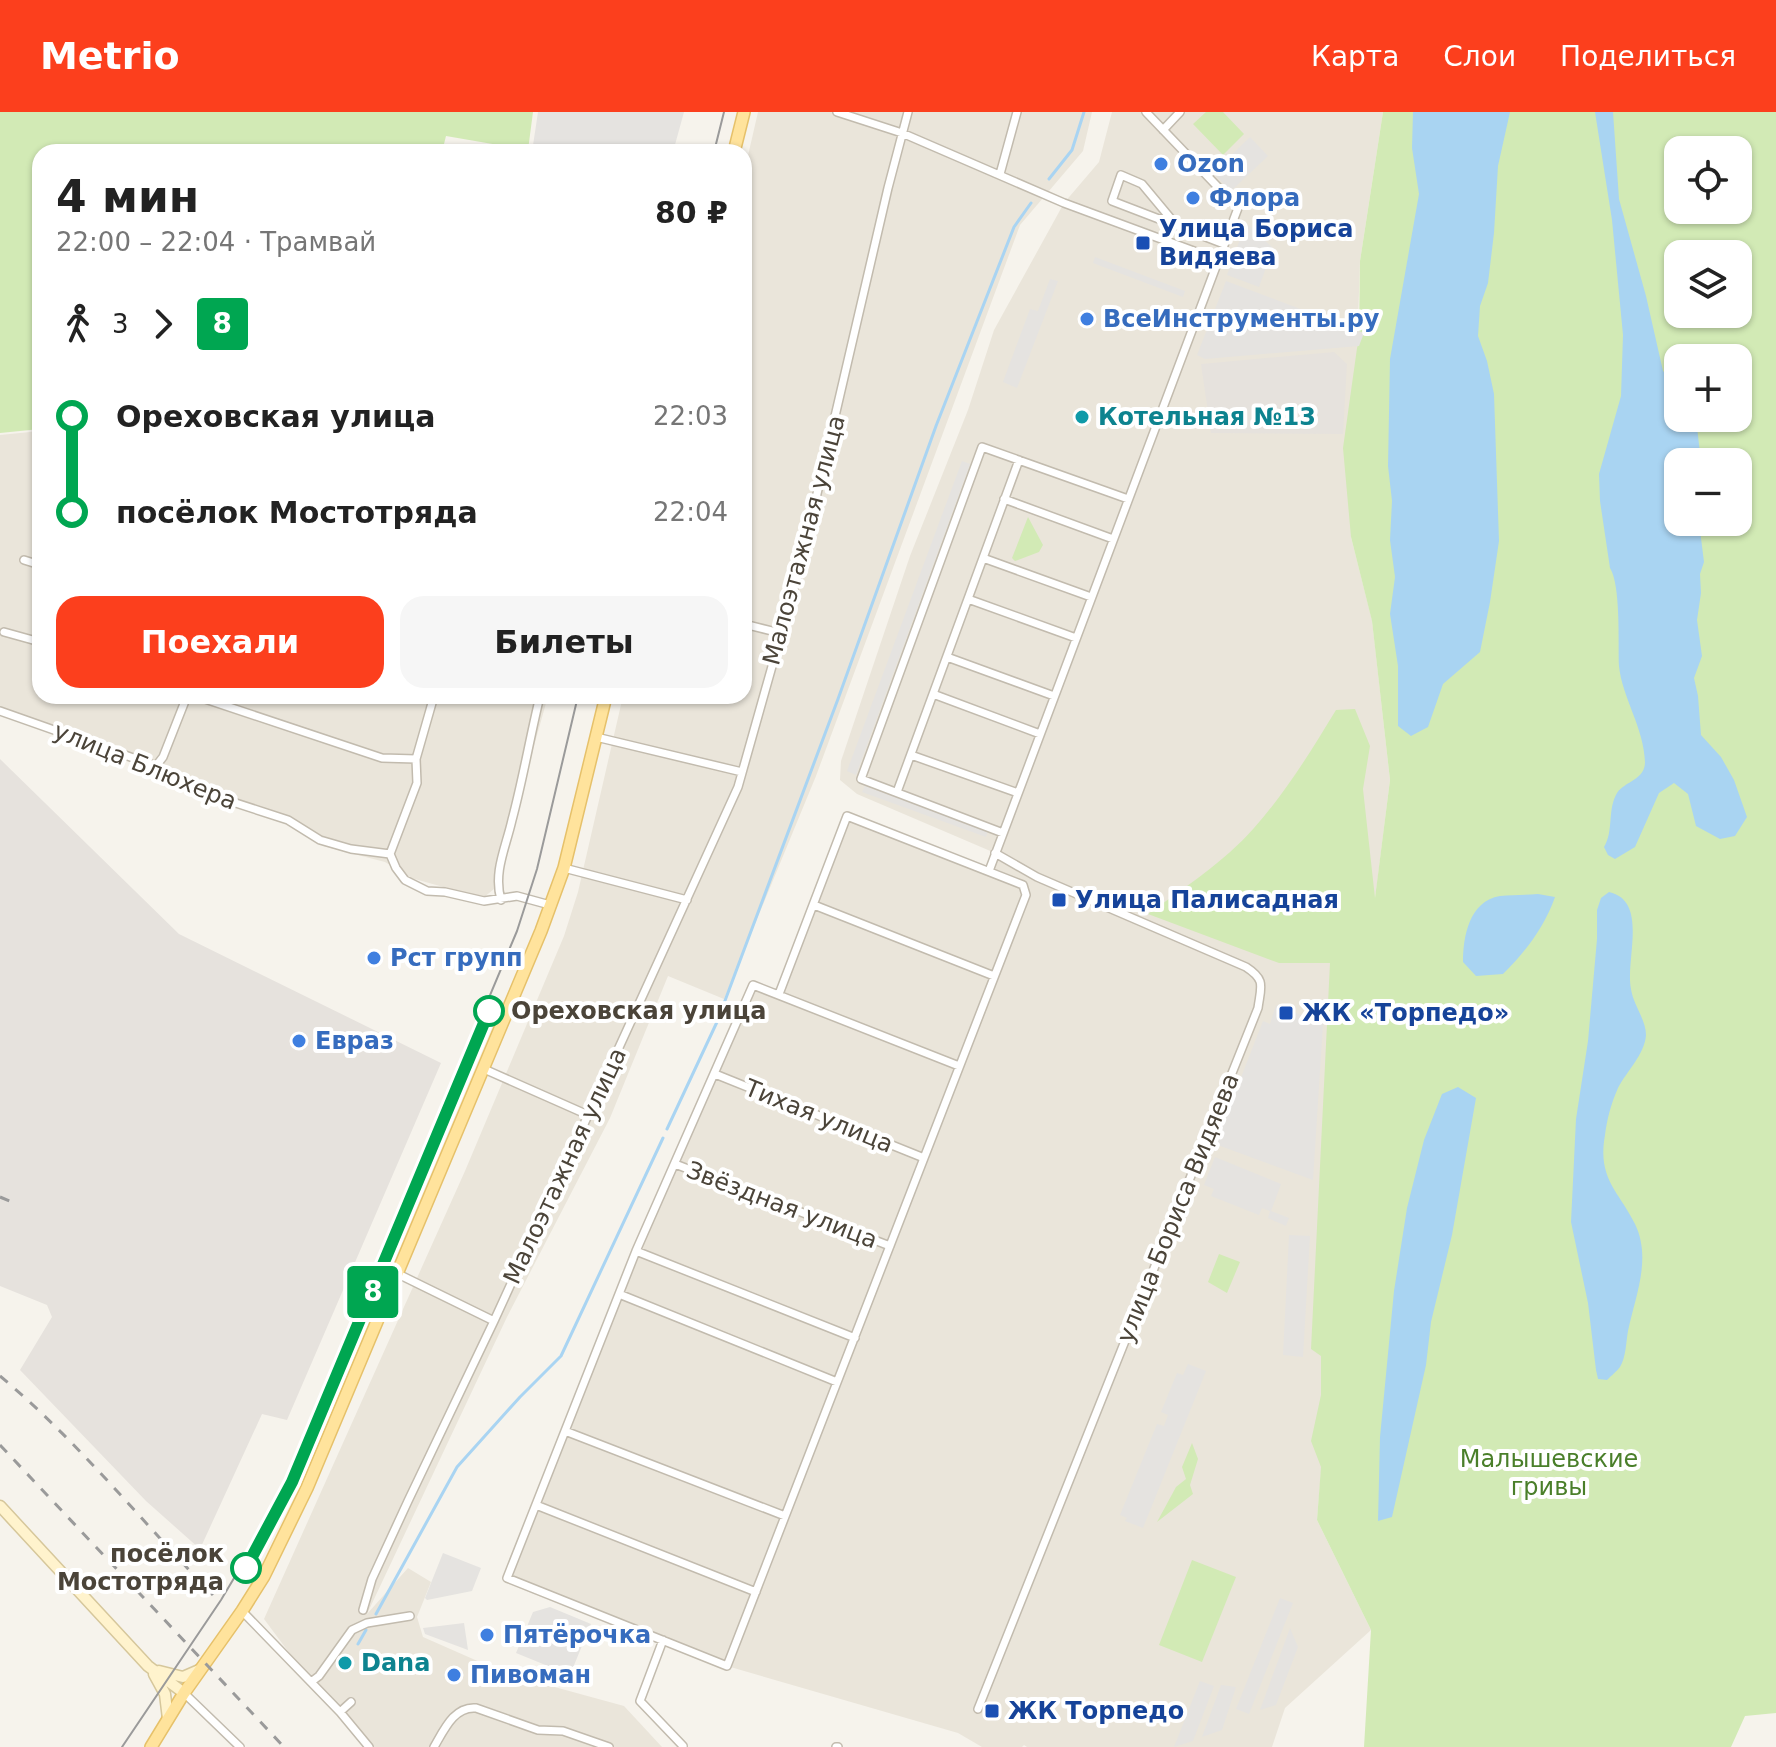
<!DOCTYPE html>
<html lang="ru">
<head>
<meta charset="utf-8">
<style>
  :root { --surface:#fff; --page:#f6f6f6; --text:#222; --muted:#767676; --accent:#fc3f1d }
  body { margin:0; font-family:"DejaVu Sans",sans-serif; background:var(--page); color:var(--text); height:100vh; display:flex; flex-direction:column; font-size:30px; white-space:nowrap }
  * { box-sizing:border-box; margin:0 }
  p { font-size:26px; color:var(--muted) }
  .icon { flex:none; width:44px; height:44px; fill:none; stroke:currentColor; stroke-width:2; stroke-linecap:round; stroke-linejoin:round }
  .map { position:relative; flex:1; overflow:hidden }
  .panel { position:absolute; left:32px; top:32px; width:720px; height:560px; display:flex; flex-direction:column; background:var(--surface); border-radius:24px; box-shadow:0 2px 6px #0004 }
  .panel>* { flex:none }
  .badge { padding:0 16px; border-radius:6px; font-size:28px; line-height:52px }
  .tools { position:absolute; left:1664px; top:24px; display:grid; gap:16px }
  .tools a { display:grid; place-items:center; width:88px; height:88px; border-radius:16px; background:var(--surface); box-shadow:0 2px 6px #0004; font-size:40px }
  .map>.badge { position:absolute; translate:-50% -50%; box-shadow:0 0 0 4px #fff }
  .legs { display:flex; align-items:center; gap:12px; height:88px; padding:0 24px; font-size:26px }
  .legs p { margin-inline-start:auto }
  .headline { display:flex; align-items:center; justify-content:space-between; height:136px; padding:0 24px }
  h1 { font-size:44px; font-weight:600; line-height:60px }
  .cta { display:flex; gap:16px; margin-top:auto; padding:16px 24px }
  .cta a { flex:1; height:92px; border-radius:24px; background:var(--accent); color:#fff; font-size:32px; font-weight:600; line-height:92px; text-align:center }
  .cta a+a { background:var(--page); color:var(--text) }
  ul { padding:0 24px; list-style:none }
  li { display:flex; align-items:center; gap:28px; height:96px; font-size:30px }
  li i { display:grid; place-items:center; width:12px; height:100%; margin:0 10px; background:currentColor }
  li i::after { content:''; width:20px; height:20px; margin:-10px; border:6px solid; border-radius:50%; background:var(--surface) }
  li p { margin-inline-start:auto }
  li:first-child i { background:linear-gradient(#0000 50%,currentColor 0) }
  li:last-child i { background:linear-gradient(currentColor 50%,#0000 0) }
  header { display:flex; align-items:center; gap:48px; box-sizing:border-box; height:112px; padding:0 40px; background:var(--accent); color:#fff }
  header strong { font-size:38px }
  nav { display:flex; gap:44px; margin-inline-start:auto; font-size:28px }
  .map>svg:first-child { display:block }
</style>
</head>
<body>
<header>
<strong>Metrio</strong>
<nav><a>Карта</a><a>Слои</a><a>Поделиться</a></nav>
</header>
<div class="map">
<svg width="1776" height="1635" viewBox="0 0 1776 1635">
  <rect width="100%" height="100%" fill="#f6f3ec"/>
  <path fill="#eae5da" d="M758,0h334l-9,39 -63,74 -204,551 -92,223 -56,-23 -58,142 -103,199 -140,297 41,-46 23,14 -14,35 6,20 84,37 117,32 38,41h-289l-62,-65 -47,-63 201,-448 99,-235 14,-44 45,-196h121v-523z
    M1112,0h271l-23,149 -9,276 21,83 18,160 -34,271 -39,469 54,110 -86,78 -13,39h-245l-3,-2 -2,2h-40l-24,-14 -231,-67 -220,-88 129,-327 117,-266 26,9 68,-178 141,55 7,-18 -138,-59 -17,-14 1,-19 69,-205 58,-146 26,-80 70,-127 35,-41z
    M40,319v265h508l-54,193 -11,9 -72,-20 -26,-16 -62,-16 -35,-22 -121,-41 -15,-14 -152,-54v-280z"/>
  <path fill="#e6e2dd" d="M1334,240l13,12 -4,70 -132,-1 -10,-69z
    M0,647l179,175 262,129 -154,357 -25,-6 -62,135 -54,-48 -126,-131 32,-53 -5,-12 -47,-19z"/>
  <path fill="#d2eab5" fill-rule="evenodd" d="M0,0h533l-5,38 -82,-14 -4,16h-402v277l-40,4z
    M1206,0h17l21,22 -21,21 -30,-31z
    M1383,0h393v1601l-31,3 -14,31h-367l7,-117 -54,-110 4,-53 -10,-26 10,-46v-39l-10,-7 19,-386h-51l-131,-49c36,-26 76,-52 106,-86 32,-36 57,-77 82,-118l19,-1 15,37 -7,43 12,109 15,-118 -18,-159 -21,-84 -8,-89 16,-114 1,-73zM1678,38h60v60h-60zM1678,142h60v60h-60zM1678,246h60v60h-60zM1678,350h60v60h-60z
    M1028,405l15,28 -4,7 -24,9 -3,-3z
    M1219,1142l21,8 -13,31 -19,-11z
    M1192,1331l6,16 -8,26 3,9 -36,28 19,-35 10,-8 -4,-12z
    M1192,1448l44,17 -34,85 -43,-17z"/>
  <path fill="#e5e3e0" d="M538,0h146l-11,40h-141z
    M1250,25l18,19 -37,35 -18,-18z
    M1246,111l27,25 -14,39 -32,-12z
    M1095,145l90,34 -2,6 -90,-34z
    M1050,167l8,2 -41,107 -14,-6 27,-73 8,2z
    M1226,169l138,52 -5,13 -154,13 -8,-4z
    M962,349l8,3 -114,311 -9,-4z
    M865,674l123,45 -2,6 -124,-45z
    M1276,893l47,19 -10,156 -98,-36 48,-123 7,3z
    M1215,1045l66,27 -10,27 18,7 -3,8 -18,-8 2,-7 -8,-3 -3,7 -48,-19 3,-7 -10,-4z
    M1289,1123l21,1 -7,121 -20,-2z
    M1188,1252l18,7 -63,157 -18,-7 2,-3 -7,-3 37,-91 7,2 4,-11 -7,-3 16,-39 6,2z
    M443,1441l38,15 -9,23 -45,9 -2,-2z
    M1280,1486l13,5 -44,111 -13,-5z
    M550,1495l41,17 -21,51 -54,-22 17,-41z
    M464,1511l4,27 -43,-16 -2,-6z
    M1290,1516l8,19 -22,58 -16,5z
    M1200,1569l14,5 -21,55 -19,6z
    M1221,1573l15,2 -14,43 -20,7z"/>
  <path fill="#a9d4f2" d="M1413,0h97l-12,54 -4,67 -6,50 -8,23 -2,30 9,25 7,33 5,147 -9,61 -10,50 -37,32 -15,43 -17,9 -13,-10v-60l-8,-52 5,-37 -5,-37 2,-39 -4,-35 2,-107 29,-165 -7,-46z
    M1595,0h18l6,87 27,97 17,75 15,16v31h18l5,44h-23v60h21l5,40 -4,12 1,19 -4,27 5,36 -8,22 4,18 3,39 20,22 13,23 13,37 -12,19 -15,3 -24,-13 -8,-32 -14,-11 -15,10 -24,54 -20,12 -7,-4 -4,-8c10,-16 3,-37 13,-54 8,-12 28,-13 28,-31 -1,-34 -23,-65 -26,-96 -1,-22 2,-81 -9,-98l-10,-67 -1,-27 22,-78 2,-61 -11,-115z
    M1609,780c40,9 16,68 22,97 2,15 15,31 15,46 -1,19 -20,37 -28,53 -7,16 -11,31 -13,47 -8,44 14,56 30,89 17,35 0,73 -7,107 -2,11 -2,26 -8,36 -3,4 -9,9 -13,13l-9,-1 -2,-9 -8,-67 -17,-81 5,-103 12,-78 9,-102v-29l4,-12z
    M1538,782l17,3c-11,31 -29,54 -52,77l-27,2 -13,-14c0,-25 6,-61 37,-66 12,-1 25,-1 38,-2z
    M1458,975l18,11 -24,137 -21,87 -5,43 -34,152 -14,4 2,-84 14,-146 13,-83 17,-68 18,-46z"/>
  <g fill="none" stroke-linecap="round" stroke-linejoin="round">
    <path stroke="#a9d4f2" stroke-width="3" d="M1049,67l23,-29 12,-38
      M667,1017l50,-107 121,-323 98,-273 78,-199 17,-24
      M376,1502l81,-147 63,-70 41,-41 102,-218
      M358,1532l8,-14"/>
    <g stroke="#c2bbae" stroke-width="10">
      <path id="street" d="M837,0l65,21 162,70 154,57
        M1163,18l17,-18
        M1000,62l17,-62
        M1177,114l-35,-42 -21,-9 -9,26 112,43
        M1004,387l109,40
        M983,446l108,39
        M24,448l16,5
        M968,487l108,39
        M744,512l36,9
        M4,520l36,10
        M947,545l107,39
        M933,582l107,40
        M196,584l186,62 34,1
        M0,599l156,55 18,17 114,37 32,20 31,9 39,5 6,14 9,12 22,11 18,1 39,9 33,-5 33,9
        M596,625l146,35
        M911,643l107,38
        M156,654l7,-9 24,-61
        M897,680l122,-332
        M1003,721l-142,-54 121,-332 146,52
        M390,742l27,-71 -1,-24 18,-63
        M564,756l123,32
        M989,759l249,-663 -92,-96
        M501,788c-8,-28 5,-53 11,-80 11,-41 18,-83 28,-124
        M814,793l180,71
        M779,882l68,-178 176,69 3,10 -299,771 -220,-88 129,-327 117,-266 206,81
        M484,957l104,46
        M715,962l209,84
        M675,1052l215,82
        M636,1139l219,87
        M398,1162l96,47
        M619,1182l218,88
        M565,1319l220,85
        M536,1393l220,87
        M363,1498l9,-31 36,-78 86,-180 244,-534 62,-220 88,-379 20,-76
        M242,1499l98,101 29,35
        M663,1528l-23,61 43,45
        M311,1570l8,-6 33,-46 15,-7 43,-7
        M184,1581l56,54
        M978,1597l280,-701c3,-22 8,-28 -12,-41l-209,-90 -42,-24
        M340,1600l11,-10
        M434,1635c10,-17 20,-41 42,-39l62,22 25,1 46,16
        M836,1635h2"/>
    </g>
    <g stroke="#d6c79b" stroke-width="13">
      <path id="secondary" d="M0,1394l148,160 36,27
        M159,1559l24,6 16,-7
        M154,1562l11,20 3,25"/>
    </g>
    <g stroke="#e6c16a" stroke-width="14">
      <path id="primary" d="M734,40l10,-40
        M151,1635l33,-54 58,-82 22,-35 43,-88 234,-557 23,-63 42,-172"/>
    </g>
    <use href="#street" stroke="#fff" stroke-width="7"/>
    <use href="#secondary" stroke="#fff3cd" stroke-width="10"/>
    <use href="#primary" stroke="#ffe39c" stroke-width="11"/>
    <path stroke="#9a9a9a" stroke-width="2" d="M714,40l10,-40
      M122,1635l99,-147 50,-84 246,-585 20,-62 41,-173"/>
    <path stroke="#9a9a9a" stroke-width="3" stroke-dasharray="10 10" stroke-linecap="butt" d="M0,1085l12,5
      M0,1264c78,65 142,146 213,219
      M0,1333l284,302"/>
  </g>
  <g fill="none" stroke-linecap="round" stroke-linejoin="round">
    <g stroke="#fff" stroke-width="18">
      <path id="line-1" d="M246,1456l46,-86 197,-471"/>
    </g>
    <use href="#line-1" stroke="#00a651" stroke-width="12"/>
  </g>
  <g fill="#3f7fe0" stroke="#fff" stroke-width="3">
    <circle cx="1161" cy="52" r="8"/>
    <circle cx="1193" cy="86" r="8"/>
    <circle cx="1087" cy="207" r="8"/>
    <circle cx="374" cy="846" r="8"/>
    <circle cx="299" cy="929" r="8"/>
    <circle cx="487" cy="1523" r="8"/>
    <circle cx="454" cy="1563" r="8"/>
  </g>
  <g fill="#1a4fb4" stroke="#fff" stroke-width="3">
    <rect x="1135" y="123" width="16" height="16" rx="4"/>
    <rect x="1051" y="780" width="16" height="16" rx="4"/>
    <rect x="1278" y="893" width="16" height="16" rx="4"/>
    <rect x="984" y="1591" width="16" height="16" rx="4"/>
  </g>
  <g fill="#0f9aa8" stroke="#fff" stroke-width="3">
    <circle cx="1082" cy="305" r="8"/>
    <circle cx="345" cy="1551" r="8"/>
  </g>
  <g fill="#fff" stroke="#00a651" stroke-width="4">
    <circle cx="489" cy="899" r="14"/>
    <circle cx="246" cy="1456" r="14"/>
  </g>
  <g text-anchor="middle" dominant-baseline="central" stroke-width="8" stroke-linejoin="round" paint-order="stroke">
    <g font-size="24" font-weight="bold" fill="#366cbe" stroke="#fff" text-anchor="start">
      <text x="1177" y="52">Ozon</text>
      <text x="1209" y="86">Флора</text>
      <text x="1103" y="207">ВсеИнструменты.ру</text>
      <text x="390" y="846">Рст групп</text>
      <text x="315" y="929">Евраз</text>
      <text x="503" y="1523">Пятёрочка</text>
      <text x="470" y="1563">Пивоман</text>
    </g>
    <g font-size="24" font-weight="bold" fill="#164399" stroke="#fff" text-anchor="start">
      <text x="1159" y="117">Улица Бориса<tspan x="1159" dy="28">Видяева</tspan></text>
      <text x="1075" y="788">Улица Палисадная</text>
      <text x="1302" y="901">ЖК «Торпедо»</text>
      <text x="1008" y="1599">ЖК Торпедо</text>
    </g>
    <g font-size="24" font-weight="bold" fill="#0d838f" stroke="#fff" text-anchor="start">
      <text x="1098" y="305">Котельная №13</text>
      <text x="361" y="1551">Dana</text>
    </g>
    <g font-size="24" fill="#4b4439" stroke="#fff">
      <text transform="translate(804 428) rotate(-75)">Малоэтажная улица</text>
      <text transform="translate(145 654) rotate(22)">улица Блюхера</text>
      <text transform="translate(819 1004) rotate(22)">Тихая улица</text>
      <text transform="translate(565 1054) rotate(-65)">Малоэтажная улица</text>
      <text transform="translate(782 1093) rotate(21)">Звёздная улица</text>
      <text transform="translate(1178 1096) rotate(-68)">улица Бориса Видяева</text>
    </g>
    <g font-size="24" font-weight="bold" fill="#4b4439" stroke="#fff" text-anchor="start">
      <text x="511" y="899">Ореховская улица</text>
      <text x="224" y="1442" text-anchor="end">посёлок<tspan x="224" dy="28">Мостотряда</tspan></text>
    </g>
    <g font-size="24" fill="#4a7f2a" stroke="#fff">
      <text x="1549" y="1347">Малышевские<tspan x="1549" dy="28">гривы</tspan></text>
    </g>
  </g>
</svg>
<div class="tools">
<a><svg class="icon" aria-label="locate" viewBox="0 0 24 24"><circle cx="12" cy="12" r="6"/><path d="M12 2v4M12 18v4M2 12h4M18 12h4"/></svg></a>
<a><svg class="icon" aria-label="layers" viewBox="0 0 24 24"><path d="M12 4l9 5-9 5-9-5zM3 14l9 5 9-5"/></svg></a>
<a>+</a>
<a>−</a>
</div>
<b class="badge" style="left:373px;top:1180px;background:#00a651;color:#fff">8</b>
<section class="panel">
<div class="headline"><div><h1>4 мин</h1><p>22:00 – 22:04 · Трамвай</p></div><b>80 ₽</b></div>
<div class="legs"><svg class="icon" aria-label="walk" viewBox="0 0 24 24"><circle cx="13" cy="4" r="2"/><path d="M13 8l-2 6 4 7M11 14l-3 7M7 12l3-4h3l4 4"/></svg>3<svg class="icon" aria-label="forward" viewBox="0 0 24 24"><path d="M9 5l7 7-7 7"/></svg><b class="badge" style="background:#00a651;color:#fff">8</b></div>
<ul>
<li><i style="color:#00a651"></i><b>Ореховская улица</b><p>22:03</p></li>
<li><i style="color:#00a651"></i><b>посёлок Мостотряда</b><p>22:04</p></li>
</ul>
<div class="cta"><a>Поехали</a><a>Билеты</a></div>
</section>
</div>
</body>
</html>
